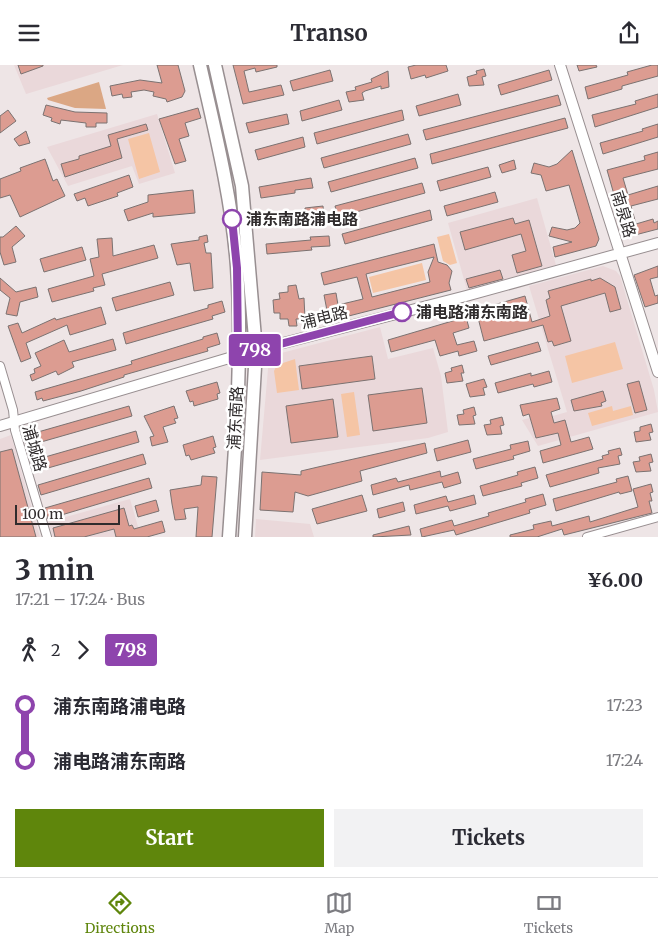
<!DOCTYPE html>
<html lang="en">
<head>
<meta charset="utf-8">
<style>
  :root { --surface:#fff; --page:#f2f2f3; --text:#2b2b33; --muted:#7c7c81; --line:#e1e1e2; --accent:#5f860c }
  body { margin:0; font-family:Merriweather,"Noto Sans SC",serif; background:var(--page); color:var(--text); height:100vh; display:flex; flex-direction:column; font-size:19px; white-space:nowrap }
  * { box-sizing:border-box; margin:0 }
  p { font-size:16px; color:var(--muted) }
  .icon { flex:none; width:28px; height:28px; fill:none; stroke:currentColor; stroke-width:2; stroke-linecap:round; stroke-linejoin:round }
  .map { position:relative; height:472px; overflow:hidden }
  .panel { display:flex; flex-direction:column; background:var(--surface); flex:1 }
  .panel>* { flex:none }
  .badge { padding:0 10px; border-radius:4px; font-size:18px; line-height:32px }
  .scale { position:absolute; left:15px; bottom:12px; width:105px; box-sizing:border-box; padding-left:5px; border:2px solid #302c2d; border-top:0; font-size:14px; line-height:18px; white-space:nowrap; color:#302c2d; -webkit-text-stroke:4px #fff; paint-order:stroke }
  .map>.badge { position:absolute; translate:-50% -50%; box-shadow:0 0 0 2px #fff }
  .legs { display:flex; align-items:center; gap:8px; height:55px; padding:0 15px; font-size:16px }
  .legs p { margin-inline-start:auto }
  .headline { display:flex; align-items:center; justify-content:space-between; height:85px; padding:0 15px }
  h1 { font-size:28px; font-weight:700; line-height:38px }
  .primary-button { display:flex; gap:10px; margin-top:auto; padding:10px 15px }
  .primary-button a { flex:1; height:58px; border-radius:0px; background:var(--accent); color:#fff; font-size:20px; font-weight:700; line-height:58px; text-align:center }
  .primary-button a+a { background:var(--page); color:var(--text) }
  ul { padding:0 15px; list-style:none }
  li { display:flex; align-items:center; gap:18px; height:55px; font-size:19px }
  li i { display:grid; place-items:center; width:8px; height:100%; margin:0 6px; background:currentColor }
  li i::after { content:''; width:12px; height:12px; margin:-6px; border:4px solid; border-radius:50%; background:var(--surface) }
  li p { margin-inline-start:auto }
  li:first-child i { background:linear-gradient(#0000 50%,currentColor 0) }
  li:last-child i { background:linear-gradient(currentColor 50%,#0000 0) }
  header { display:flex; justify-content:space-between; align-items:center; height:65px; padding:0 15px; background:var(--surface); font-size:22px; font-weight:700 }
  .dock { display:flex; justify-content:space-around; align-items:center; height:70px; border-top:1px solid var(--line); background:var(--surface); font-size:14px; color:var(--muted) }
  .dock a { display:grid; justify-items:center; gap:2px }
  .dock .selected { color:var(--accent) }
  .map>svg:first-child { display:block }
</style>
</head>
<body>
<header><svg class="icon" aria-label="menu" viewBox="0 0 24 24"><path d="M4 6h16M4 12h16M4 18h16"/></svg>Transo<svg class="icon" aria-label="share" viewBox="0 0 24 24"><path d="M12 15V3M7 8l5-5 5 5M5 13v7h14v-7"/></svg></header>
<div class="map">
<svg width="658" height="472" viewBox="0 0 658 472">
  <rect width="100%" height="100%" fill="#eee5e6"/>
  <path fill="#ead8da" d="M14,0h109l-97,29z
    M157,49l18,59 -36,11 -7,-18 -64,20 -21,-39z
    M537,133l19,67 -89,25 -19,-67z
    M603,201l13,5 4,5 34,114 4,22 -120,34 -16,-26 19,-5 1,4 25,-7 -38,-126z
    M380,262l8,32 45,-11 8,28 7,56 -20,6 -168,22 9,-102 5,-3z
    M11,370l29,102h-40v-98z
    M130,434l11,38h-88l-5,-15z
    M256,454l54,5 4,13h-59z"/>
  <path fill="#f5c5a5" d="M149,68l11,39 -21,7 -11,-40z
    M449,169l8,29 -7,2 -7,-4 -6,-24z
    M422,198l4,17 -53,13 -4,-16z
    M615,277l8,27 -51,14 -7,-27z
    M295,294l4,31 -22,3 -3,-22 3,-6z
    M354,327l6,43 -13,2 -6,-43z
    M612,341l1,5 18,-5 2,9 -41,11 -4,-13z"/>
  <path fill="#dba784" d="M99,17l7,27 -31,-1 -27,-8 -1,-2z"/>
  <path fill="#dc9c91" stroke="#7b7271" fill-rule="evenodd" d="M18,0h25v1l-22,8z
    M157,0h21l7,26 -3,6 -15,5 -1,-3 -13,-3 1,-4 -10,-2 -13,2 1,5 -9,1 -1,-4 -10,2 -2,-10 30,-6 22,3z
    M233,0h44v2l-21,5 -1,-4 -11,3 5,21 32,-7 3,10 -41,9z
    M416,0h30l2,6 -22,7 -1,-3 -14,4 -3,-12z
    M577,0h19l1,2 -18,4z
    M652,0h6v11l-36,10v3l-34,10 -3,-12 43,-12 -1,-3z
    M484,4l2,7 -4,1 2,8 -15,1 -2,-9 10,-3 -1,-3z
    M330,5l3,11 -40,10 -3,-10z
    M549,5l3,10 -51,15 -3,-10z
    M388,6l1,16 -8,2v-3l-16,5 -3,2 2,7 -15,2 -3,-10 10,-2 -1,-3 17,-5 -1,-3z
    M458,29l3,11 -42,11 -3,-10z
    M658,29v13l-63,20 -3,-12 44,-11 -1,-3z
    M558,30l3,10 -135,35 -3,-10z
    M339,35l3,10 -40,11 -2,-10z
    M46,40l29,7 32,1v10h-11v4h-10v-4l-25,-3 -1,4 -9,-3 1,-3 -9,-3z
    M198,43l3,10 -16,5 4,13 -10,3 7,22 -11,3 -16,-45z
    M8,45l8,11 -16,12v-17z
    M402,45l2,10 -87,24 -3,-11z
    M287,49l2,10 -40,9 -3,-10z
    M565,53l3,10 -136,36 -2,-10z
    M146,59l2,6 -31,9 5,19 -57,19 -4,-13 18,-5v-3l32,-10 -3,-11z
    M658,59v13l-55,17 -3,-11 43,-12 -1,-2z
    M26,66l4,12 -11,3 -5,-7z
    M408,69l3,10 -87,24 -3,-10z
    M303,72l2,10 -47,13 -3,-10z
    M572,85l27,89 -3,7 -41,11 -2,-10 19,-5 -23,-6 3,-9 15,3 8,-2 5,-5 -11,-38 -23,6 -5,-16 -10,-2 3,-10 15,4 8,-3z
    M658,87v17l-35,9 5,17 30,-9v13l-27,7 5,18 17,-5 1,4 4,-2v8l-23,6 -1,-4 -9,2 -18,-63 38,-10 -1,-4z
    M415,93l3,10 -87,24 -3,-10z
    M45,94l8,22 4,-2 8,17 -45,21 -10,-22 -10,3v-19l21,-8 -1,-3z
    M514,95l2,9 -14,4 -3,-8z
    M488,102l3,10 -51,14 -3,-10z
    M129,110l4,12 -16,6 1,3 -30,10 -3,-8 -8,3 -3,-7z
    M311,113l2,10 -18,2v3l-34,5 -2,-11z
    M422,118l3,10 -87,24 -3,-11z
    M193,125l2,23 -42,4v-4l-25,8 -4,-11 24,-8v-7z
    M495,127l3,10 -51,14 -3,-10z
    M323,141l1,10 -18,2v3l-42,4 -1,-11 42,-3v-3z
    M430,145l2,10 -87,24 -3,-10z
    M513,153l2,6 14,-4 13,46 -25,7 -5,-18 14,-4 -5,-17 -56,16 -5,-18z
    M16,161l9,10 -13,11 4,15 -12,3 -4,-13v-15h3z
    M207,170l1,7 -4,1 2,10h5l2,35 -19,3 -4,-28 -13,2 -6,-21 28,-4v-3z
    M329,171l1,10 -19,1 1,3 -45,4 -1,-10 45,-4 -1,-3z
    M112,173l1,18 41,-11 4,13 -56,16 3,11 -12,3 1,3 -42,11 -4,-13 46,-13 -4,-17 9,-2 -2,-18z
    M434,179l4,18 9,3 5,6 -3,12 2,7 -122,31 -5,-26 12,-2 2,12 25,-6 -6,-22 -33,8 -3,-12zM434,192l-6,15 2,10 -58,15 -6,-23z
    M82,182l4,13 -42,12 -4,-13z
    M658,201v11l-8,2 5,17 3,-1v8l-13,4 -11,-32z
    M500,205l3,9 -34,9 -3,-9z
    M0,213l16,14 20,-5 2,10 -18,5 -3,14 -11,-2 4,-16 -10,-8z
    M600,213l15,9 6,22 -11,3 -5,-19 -44,13 10,35 -17,5 -2,-5 -4,1 -5,-17 -59,16 -8,-31 49,-14 7,26 18,-6 -4,-16 4,-2 -2,-7 43,-12v2z
    M170,217l4,13 -58,16 -4,-13z
    M296,220l3,14 5,-1 1,21h-9l1,7h-8l-1,-7h-8v-6h-6l-1,-13 7,-1 -1,-6 9,-1v-6z
    M222,236l3,11 -13,4 1,3 -87,25 -3,-11 85,-25v-3z
    M101,242l5,17 -36,11 -3,-10 -41,18 5,15 -10,4 -13,-36 10,-3 4,10 33,-15 1,2z
    M466,252l3,11 -16,5 4,12 17,-4 3,10 -18,5 -1,-5 -18,5 -5,-16 -44,12 -3,-12z
    M217,268l3,11 -13,4 1,3 -84,24v2l-43,14 -38,10 -1,-3 -5,2 -2,-8 97,-28 -1,-3 72,-22v-2z
    M113,274l3,11 -44,12 2,5 -16,8 -2,-4 -24,10 -2,-6 5,-2 -1,-4 7,-3 -6,-13 29,-13 5,12z
    M538,277l3,9 -50,14 -3,-9z
    M372,291l3,23 -73,10 -3,-23z
    M462,300l2,8h-3l2,8 -16,2 -2,-10 7,-2 -1,-3z
    M549,306l3,11 -18,5 -1,-3 -35,9 -3,-10 36,-10v3z
    M484,314l3,8 -4,1 2,7 -15,2 -4,-13z
    M639,316l8,29 -12,3 -8,-29z
    M217,317l3,11 -3,1 1,5 -24,7 -1,-5 -3,1 -4,-11z
    M422,323l5,35 -54,8 -5,-36z
    M603,326l3,10 -5,2 1,3 -28,5 -3,-11z
    M557,333l3,11 -9,3 3,11 11,-3 6,22 18,-5 4,12 -50,14 -3,-12 21,-6 -3,-12 -22,5 -7,-24 -6,2 -3,-11z
    M333,334l5,38 -47,6 -5,-37z
    M129,341l3,10 -105,30 -3,-10z
    M174,341l4,12 -4,1 2,4 -13,4 5,15 -16,4 -2,-9 4,-1 -10,-20z
    M474,342l2,8 -3,1 2,8 -16,1 -2,-10 7,-1 -1,-4z
    M502,352l2,8 -4,1 2,8 -15,1 -3,-10 7,-1 -1,-4z
    M651,359l2,8 -4,1 2,7 -15,2 -2,-10 6,-1v-4z
    M136,366l3,11 -105,30 -3,-11z
    M213,371l3,11 -3,1 2,5 -24,7 -2,-5 -3,1 -3,-11z
    M468,375l3,12 -34,9 -3,-12z
    M528,376l2,10 -17,5 1,3 -38,10 -3,-10 38,-10 -1,-4z
    M425,378l2,10 -67,18 2,10 -54,15 -13,-4 -2,20 -33,-2 2,-38 39,3v-4l17,-4z
    M620,383l2,7 -4,1 2,8 -22,4 1,5 -49,14 -4,-12 57,-16 -1,-3 7,-2 -1,-3z
    M12,384l24,88h-36v-85z
    M143,389l3,10 -105,31 -3,-10z
    M651,389l2,8 -4,1 2,8 -15,1 -3,-10 7,-1 -1,-4z
    M535,402l3,11 -17,5 1,3 -39,10 -3,-10 38,-11 -1,-3z
    M440,406l1,6 17,-5 3,11 -17,5 -2,-6 -32,8 -1,-5 -36,10 -2,-10 25,-7 2,4z
    M202,411l15,1 -5,60h-16l2,-30 -14,2 2,10 -11,1 -3,-16 -2,-14 31,-5z
    M628,411l4,15 -12,3 -1,-2 -63,19 -3,-12 64,-17 -1,-3z
    M149,413l3,10 -104,31 -3,-11z
    M651,419l2,8 -3,1 2,8h-3l3,12 -88,22 -2,-6 -25,8h-27v-2l24,-6 -1,-4 18,-4 1,5 37,-10 1,6 48,-15 -5,-18z
    M543,429l3,11 -17,5 1,3 -74,22 -2,-5 -32,7 -2,-8 32,-9 2,6 35,-10 -1,-3 38,-11 -1,-3z
    M362,430l5,16 -50,13 -5,-15z
    M474,430l2,9 -26,7 -2,-5 -32,8 -2,-9 32,-9 2,6z
    M156,435l3,11 -21,6 -3,-11z
    M403,437l2,9 -26,7 -2,-9z
    M124,443l5,18 3,-1 2,4 28,-8 3,11 -18,5h-31l-2,-8 -30,8h-29l-2,-9z
    M409,461l2,9 -38,2v-2z"/>
  <g fill="none" stroke-linecap="round" stroke-linejoin="round">
    <g stroke="#988f91" stroke-width="10">
      <path id="minor" d="M0,301l13,44 2,20 32,107
        M587,472l71,-20"/>
    </g>
    <g stroke="#988f91" stroke-width="12">
      <path id="tertiary" d="M560,0l98,307
        M0,361l256,-76 210,-54 192,-53"/>
    </g>
    <g stroke="#988f91" stroke-width="15">
      <path id="primary" d="M200,0c15,66 32,134 37,202 6,90 -2,181 -8,270
        M215,0l27,121 14,164 -11,187"/>
    </g>
    <use href="#minor" stroke="#fff" stroke-width="8"/>
    <use href="#tertiary" stroke="#fff" stroke-width="10"/>
    <use href="#primary" stroke="#fff" stroke-width="12"/>
  </g>
  <g fill="none" stroke-linecap="round" stroke-linejoin="round">
    <g stroke="#fff" stroke-width="11">
      <path id="line-1" d="M232,154l5,49 1,87 164,-43"/>
    </g>
    <use href="#line-1" stroke="#8e44ad" stroke-width="8"/>
  </g>
  <g fill="#fff" stroke="#8e44ad" stroke-width="2.5">
    <circle cx="232" cy="154" r="9"/>
    <circle cx="402" cy="247" r="9"/>
  </g>
  <g text-anchor="middle" dominant-baseline="central" stroke-width="5" stroke-linejoin="round" paint-order="stroke">
    <g font-size="16" fill="#302c2d" stroke="#fff">
      <text transform="translate(624 149) rotate(73)">南泉路</text>
      <text transform="translate(324 252) rotate(-14)">浦电路</text>
      <text transform="translate(235 353) rotate(-87)">浦东南路</text>
      <text transform="translate(35 383) rotate(74)">浦城路</text>
    </g>
    <g font-size="16" font-weight="bold" fill="#302c2d" stroke="#fff" text-anchor="start">
      <text x="246" y="154">浦东南路浦电路</text>
      <text x="416" y="247">浦电路浦东南路</text>
    </g>
  </g>
</svg>
<div class="scale">100 m</div>
<b class="badge" style="left:255px;top:285px;background:#8e44ad;color:#fff">798</b>
</div>
<section class="panel">
<div class="headline"><div><h1>3 min</h1><p>17:21 – 17:24 · Bus</p></div><b>¥6.00</b></div>
<div class="legs"><svg class="icon" aria-label="walk" viewBox="0 0 24 24"><circle cx="13" cy="4" r="2"/><path d="M13 8l-2 6 4 7M11 14l-3 7M7 12l3-4h3l4 4"/></svg>2<svg class="icon" aria-label="forward" viewBox="0 0 24 24"><path d="M9 5l7 7-7 7"/></svg><b class="badge" style="background:#8e44ad;color:#fff">798</b></div>
<ul>
<li><i style="color:#8e44ad"></i><b>浦东南路浦电路</b><p>17:23</p></li>
<li><i style="color:#8e44ad"></i><b>浦电路浦东南路</b><p>17:24</p></li>
</ul>
<div class="primary-button"><a>Start</a><a>Tickets</a></div>
</section>
<nav class="dock">
<a class="selected"><svg class="icon" aria-label="directions" viewBox="0 0 24 24"><path d="M12 3l9 9-9 9-9-9zM9 14v-3h6M13 9l2 2-2 2"/></svg>Directions</a>
<a><svg class="icon" aria-label="map" viewBox="0 0 24 24"><path d="M3 6l6-2 6 2 6-2v14l-6 2-6-2-6 2zM9 4v14M15 6v14"/></svg>Map</a>
<a><svg class="icon" aria-label="tickets" viewBox="0 0 24 24"><path d="M3 7h18v10H3zM15 7v10"/></svg>Tickets</a>
</nav>
</body>
</html>
